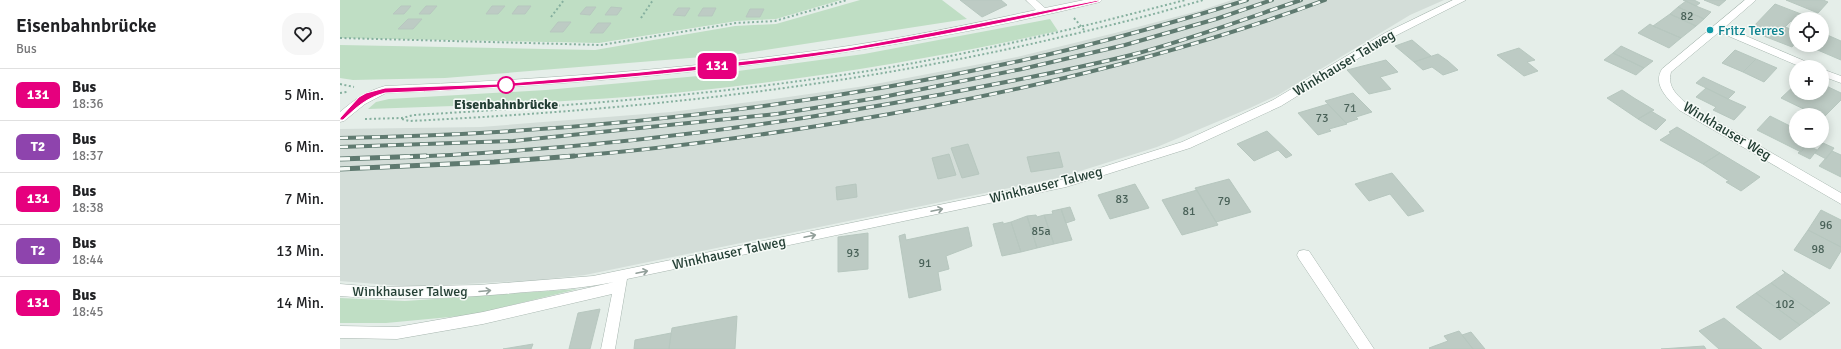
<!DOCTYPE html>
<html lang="de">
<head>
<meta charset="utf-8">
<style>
  :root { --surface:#fff; --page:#f6f6f6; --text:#202124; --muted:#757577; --line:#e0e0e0 }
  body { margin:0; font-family:Signika,sans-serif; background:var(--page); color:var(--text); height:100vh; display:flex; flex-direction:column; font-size:15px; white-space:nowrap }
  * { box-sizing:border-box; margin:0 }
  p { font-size:13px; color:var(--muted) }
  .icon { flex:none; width:22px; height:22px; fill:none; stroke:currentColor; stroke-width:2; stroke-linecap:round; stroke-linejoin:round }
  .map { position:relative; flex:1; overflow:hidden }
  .details { display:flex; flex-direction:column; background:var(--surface); width:340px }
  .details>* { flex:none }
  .badge { padding:0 8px; border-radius:6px; font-size:14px; line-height:26px }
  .fabs { position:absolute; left:1449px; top:12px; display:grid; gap:8px }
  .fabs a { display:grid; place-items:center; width:40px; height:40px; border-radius:50%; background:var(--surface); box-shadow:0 2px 10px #0003; font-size:20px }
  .map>.badge { position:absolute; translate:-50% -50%; box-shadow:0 0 0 2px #fff }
  .round { display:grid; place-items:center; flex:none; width:42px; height:42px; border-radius:16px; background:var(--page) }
  .headline { display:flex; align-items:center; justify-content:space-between; height:68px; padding:0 16px }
  h1 { font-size:19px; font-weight:600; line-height:30px }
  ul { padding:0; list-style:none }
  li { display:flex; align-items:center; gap:12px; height:52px; padding:0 16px; border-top:1px solid var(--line) }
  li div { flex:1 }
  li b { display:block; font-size:15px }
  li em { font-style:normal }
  li .badge { min-width:44px; font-weight:700; text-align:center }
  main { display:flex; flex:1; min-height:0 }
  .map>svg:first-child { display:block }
</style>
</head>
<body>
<main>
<section class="details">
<div class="headline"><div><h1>Eisenbahnbrücke</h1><p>Bus</p></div><a class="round"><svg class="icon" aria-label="heart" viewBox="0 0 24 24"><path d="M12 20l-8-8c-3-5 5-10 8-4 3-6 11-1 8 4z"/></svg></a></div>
<ul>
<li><span class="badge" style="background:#e6007e;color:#fff">131</span><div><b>Bus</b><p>18:36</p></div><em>5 Min.</em></li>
<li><span class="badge" style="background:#8e44ad;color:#fff">T2</span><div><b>Bus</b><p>18:37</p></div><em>6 Min.</em></li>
<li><span class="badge" style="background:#e6007e;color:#fff">131</span><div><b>Bus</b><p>18:38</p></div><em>7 Min.</em></li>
<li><span class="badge" style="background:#8e44ad;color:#fff">T2</span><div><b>Bus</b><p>18:44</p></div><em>13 Min.</em></li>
<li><span class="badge" style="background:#e6007e;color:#fff">131</span><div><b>Bus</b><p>18:45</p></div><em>14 Min.</em></li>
</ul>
</section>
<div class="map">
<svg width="1501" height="349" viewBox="0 0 1501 349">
  <rect width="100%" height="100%" fill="#e5eee9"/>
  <path fill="#d3ddd8" d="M892,0h212l-34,15 -132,80 -28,13 -93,39 -99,31 -473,97 -47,5 -126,7 -72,-6v-152l141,-2 190,-15 103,-13 91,-13 152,-29 98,-24 87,-23z"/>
  <path fill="#bfdec4" d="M0,0h501l-65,19 -39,2 -138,22 -259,-5z
    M520,0h82l25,19 -228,35 -294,24 -92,2 -13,-2v-33l255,5 140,-24 41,-2z
    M710,19l8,12c-117,26 -236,46 -355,59 -112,12 -224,15 -335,19l8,-7 13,-3 157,-9 163,-15 155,-21z
    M238,289l-107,26 -85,8h-46v-25l65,3z"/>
  <path fill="#bdcbc4" stroke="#b7c7bf" d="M620,0h41l6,5 -25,12z
    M1343,0h11l6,3 -4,3z
    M1364,0h22l-7,6z
    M1446,0h37l5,2 -10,11z
    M1346,1l10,5 15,6 -7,7 -26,-12z
    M1435,4l39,15h-18v4l-5,-2 -6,6 11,4v11l-4,5 -36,-14 -4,-5z
    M61,6h10l-7,8h-11z
    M86,6h11l-7,8h-11z
    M152,6h13l-7,8h-12z
    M178,6h13l-6,8h-13z
    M246,7h10l-6,8 -10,-1z
    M271,7l11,1 -5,7h-12z
    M1338,7l26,12 -8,7 -26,-12z
    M338,8h12l-5,8 -12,-1z
    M363,8h13l-4,8h-14z
    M410,9h14l-4,8h-14z
    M1330,14l26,12 -15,12 -28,-12z
    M68,19h14l-9,10h-15z
    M218,22h13l-8,10h-13z
    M258,23h13l-8,10h-13z
    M1310,24l3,2 28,12 -12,10 -31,-15z
    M1485,34l16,7v19l-28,-12 3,-3h6v-7z
    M1072,40l19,16 -17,6 -19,-16z
    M1281,46l32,15 -9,7 -31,-15z
    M1179,48l16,12 -8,2 11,9 -14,5 -27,-21z
    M1395,50l21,9 -13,13 -21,-9z
    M1273,53l31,15 -8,7 -32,-15z
    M1098,54l10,7 10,9 -15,5 -11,-8 -9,3 -9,-8z
    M1416,59l21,9 -13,14 -21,-10z
    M1046,60l12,12 -18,5 11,12 -22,5 -22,-24z
    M1363,77l32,15 -7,7 -32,-16z
    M1456,84v9h26v-9l19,9v7l-18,18 -1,-3h-6l-35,-17z
    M1366,88l22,11 18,8 -12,13 -21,-10 3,-3 -20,-10z
    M1282,90l12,8 20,12 -16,9 -31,-21z
    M1013,93l19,19 -16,5 2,2 -12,4 -21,-22z
    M988,104l19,20 -18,5 2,2 -13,4 -20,-22z
    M1311,111l15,9 -10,10 -18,-11z
    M1430,116l26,13v12h15l-10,11 -44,-22z
    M1337,127l43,26 -17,11 -43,-24 11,-7 -2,-1z
    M927,131l25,24 -6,3 -8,-8 -24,11 -17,-17z
    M1483,143l11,5 -8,11 -11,-6z
    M628,144l11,30 -17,4 -11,-30z
    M1467,145l10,5 -7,9 -12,-6z
    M1492,151l9,4v22l-22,-11z
    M719,152l4,15 -32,5 -4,-15z
    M1380,153l40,24 -19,14 -15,-9 3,-1 -26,-17z
    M609,154l7,21 -18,4 -6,-21z
    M1052,173l32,38 -16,5 -18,-22 -21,7 -14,-17z
    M889,179l22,33 -35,10 -21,-34z
    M516,184l1,13 -20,3 -1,-13z
    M795,184l14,24 -39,11 -12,-24z
    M857,190l21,35 -36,10 -20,-35z
    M730,207l5,13 -9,3 -5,-14z
    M721,209l11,31 -18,4 -10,-29 9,-1 -1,-3z
    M1481,210l20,10v27l-33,-17z
    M696,215l1,2 7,-2 10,29 -17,4 -10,-32z
    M687,216l10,32 -16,4 -10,-30z
    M663,222v2l8,-2 10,30 -19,4 -9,-32z
    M628,227l4,19 -26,10 3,13 -11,3 3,18 -32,8 -10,-62 6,-2 1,6z
    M1468,230l33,17v4l-11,18 -36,-19z
    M528,233v36l-30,3v-35z
    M1442,270l48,33 -15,11 -44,-31 14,-10z
    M1431,283l44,31 -15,11 -44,-32z
    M1416,293l44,32 -20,15 -44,-33z
    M260,309l-10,40h-21l9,-36z
    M397,316l-2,33h-66l3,-21z
    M1384,318l38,31h-43l-20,-18z
    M1119,331l14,18h-43l-1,-1 19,-7 -4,-5z
    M1131,332l14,17h-12l-11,-14z
    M331,333l-2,16h-35l1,-9z
    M193,344l-2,5h-28z
    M1364,346l2,3h-45z"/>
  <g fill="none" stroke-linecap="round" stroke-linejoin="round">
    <g stroke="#a7b6af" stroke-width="1">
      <path id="minor" d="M686,0h10l9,8 39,-8h18l-2,2c-234,58 -474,81 -714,91l-21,11 -21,17 -4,1v-10c14,-12 27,-21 45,-26 148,-6 296,-16 443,-37 70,-10 139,-24 208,-39z
        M1113,0h13l-73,37 -112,69 -91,42 -124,39 -439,92 -12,70h-14l11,-55 -129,30 -86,15 -57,-1v-12l57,1 86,-15 131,-30c-29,6 -58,8 -88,10 -62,6 -124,9 -186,4v-12l36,3 102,-2 115,-9 472,-97 117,-37 91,-42 112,-67z
        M1405,0h11l-31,27 89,38 1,2h-14l-82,-35 -48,40c-4,15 6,23 16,32l154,89v11l-162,-94c-11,-11 -27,-25 -17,-41z
        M1482,69l19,7v7l-19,-7z
        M964,250l5,1 65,98h-15l-60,-90 -2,-4 2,-4z"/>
    </g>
    <path stroke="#86b09f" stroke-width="2" stroke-dasharray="2 2.5" stroke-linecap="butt" d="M211,17l13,-17
      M301,18l12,-18
      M734,18l11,13
      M0,38l261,7 135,-22 39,-2 72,-21
      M0,84l14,3
      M0,93l7,-1
      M25,119l37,-1 12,-3c138,-8 277,-18 414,-38 121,-17 239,-46 357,-77
      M62,119l7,2c209,-10 417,-31 622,-77 57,-13 115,-27 172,-44"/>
    <use href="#minor" fill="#fff" fill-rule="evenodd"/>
    <g stroke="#5f7a70" stroke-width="4">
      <path id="rail-far1" d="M0,138c225,-4 451,-28 670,-75 80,-17 159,-39 237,-63
        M0,147l173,-6 264,-27 106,-17 139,-28 103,-24 91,-26 56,-19
        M65,157c179,-7 357,-29 533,-62 64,-12 129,-24 193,-40 57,-15 114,-36 170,-55
        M222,157c94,-7 188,-20 281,-35 164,-27 326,-64 482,-122"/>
    </g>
    <g stroke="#5f7a70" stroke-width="5">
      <path id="rail" d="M0,159l86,-3
        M0,169l154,-7 80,-6"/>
    </g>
    <use href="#rail-far1" stroke="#f6faf7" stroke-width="2.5" stroke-dasharray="8" stroke-linecap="butt"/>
    <use href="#rail" stroke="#f6faf7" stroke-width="3.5" stroke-dasharray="10" stroke-linecap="butt"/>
  </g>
  <defs><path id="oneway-shaft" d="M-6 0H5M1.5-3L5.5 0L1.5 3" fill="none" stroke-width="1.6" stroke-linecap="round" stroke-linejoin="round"/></defs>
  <g stroke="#929f9a">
    <use href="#oneway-shaft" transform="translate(597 210) rotate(-12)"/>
    <use href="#oneway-shaft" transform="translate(470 236) rotate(-12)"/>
    <use href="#oneway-shaft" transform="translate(302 272) rotate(-12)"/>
    <use href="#oneway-shaft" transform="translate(145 291) rotate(-5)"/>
  </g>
  <path fill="#e6007e" stroke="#fff" d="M757,2c-82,19 -165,36 -248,49 -49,8 -98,14 -147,19 -105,11 -211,19 -317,23 -19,5 -28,14 -42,27h-3v-2l19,-21 7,-4 19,-5 113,-4 143,-12 123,-13 84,-11 86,-16 165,-32v1z"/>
  <circle fill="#0f9aa8" stroke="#f6faf7" stroke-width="1.5" cx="1370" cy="30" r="4"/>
  <circle fill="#fff" stroke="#e6007e" stroke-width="2" cx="166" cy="85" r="8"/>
  <g text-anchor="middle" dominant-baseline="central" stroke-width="3" stroke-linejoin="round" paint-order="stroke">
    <g font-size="12" fill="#4a6259">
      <text x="1347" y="16">82</text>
      <text x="1010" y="108">71</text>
      <text x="982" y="118">73</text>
      <text x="782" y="199">83</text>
      <text x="884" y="201">79</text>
      <text x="849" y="211">81</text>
      <text x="1486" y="225">96</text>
      <text x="701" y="231">85a</text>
      <text x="1478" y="249">98</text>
      <text x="513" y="253">93</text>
      <text x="585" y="263">91</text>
      <text x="1445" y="304">102</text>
    </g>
    <g font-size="14" fill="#0d838f" stroke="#f6faf7" text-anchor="start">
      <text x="1378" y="30">Fritz Terres</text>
    </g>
    <g font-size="14" fill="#243f35" stroke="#f6faf7">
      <text transform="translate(1004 63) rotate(-31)">Winkhauser Talweg</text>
      <text transform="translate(1387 131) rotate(31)">Winkhauser Weg</text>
      <text transform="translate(706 185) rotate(-14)">Winkhauser Talweg</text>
      <text transform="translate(389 253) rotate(-12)">Winkhauser Talweg</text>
      <text x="70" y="291">Winkhauser Talweg</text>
    </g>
    <g font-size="14" font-weight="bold" fill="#243f35" stroke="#f6faf7">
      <text x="166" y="104">Eisenbahnbrücke</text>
    </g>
  </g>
</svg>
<div class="fabs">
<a><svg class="icon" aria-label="locate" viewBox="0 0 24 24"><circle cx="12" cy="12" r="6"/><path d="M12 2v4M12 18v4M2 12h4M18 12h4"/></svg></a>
<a>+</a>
<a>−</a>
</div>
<b class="badge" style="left:377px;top:66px;background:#e6007e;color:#fff">131</b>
</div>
</main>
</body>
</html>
